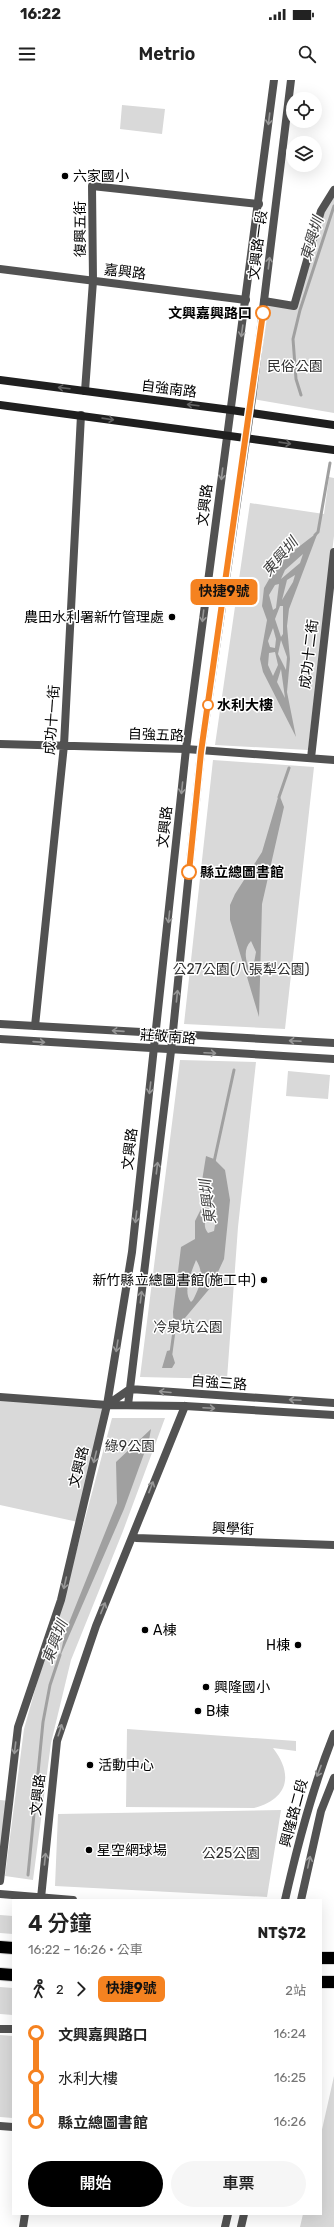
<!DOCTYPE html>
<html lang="zh-TW">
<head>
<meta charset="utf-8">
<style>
  :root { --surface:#fff; --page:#f6f6f6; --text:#222; --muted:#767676; --accent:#000 }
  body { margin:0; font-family:Rubik,"Noto Sans TC",sans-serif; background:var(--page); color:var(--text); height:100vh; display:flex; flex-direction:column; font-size:15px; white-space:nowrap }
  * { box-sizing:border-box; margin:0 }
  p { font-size:13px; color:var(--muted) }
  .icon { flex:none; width:22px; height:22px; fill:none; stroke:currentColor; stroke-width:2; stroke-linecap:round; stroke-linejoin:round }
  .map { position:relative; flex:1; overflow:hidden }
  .side { position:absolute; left:12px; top:1819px; width:310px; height:316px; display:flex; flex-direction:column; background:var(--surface); border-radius:0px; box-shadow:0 4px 16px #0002 }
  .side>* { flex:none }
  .badge { padding:0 8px; border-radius:6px; font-size:14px; line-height:26px }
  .fabs { position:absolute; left:286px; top:12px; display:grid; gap:8px }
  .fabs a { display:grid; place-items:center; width:36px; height:36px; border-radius:50%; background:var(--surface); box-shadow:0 4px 16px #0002; font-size:20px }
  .map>.badge { position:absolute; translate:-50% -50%; box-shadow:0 0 0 2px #fff }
  .legs { display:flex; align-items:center; gap:6px; height:44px; padding:0 16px; font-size:13px }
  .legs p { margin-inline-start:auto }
  .overview { display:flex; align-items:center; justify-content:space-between; height:68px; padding:0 16px }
  h1 { font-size:22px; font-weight:600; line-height:30px }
  .button { display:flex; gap:8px; margin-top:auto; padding:8px 16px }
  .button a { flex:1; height:46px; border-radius:24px; background:var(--accent); color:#fff; font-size:16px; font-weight:600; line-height:46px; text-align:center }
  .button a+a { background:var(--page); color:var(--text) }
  ul { padding:0 16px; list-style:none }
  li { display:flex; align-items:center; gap:14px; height:44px; font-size:15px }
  li i { display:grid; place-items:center; width:6px; height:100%; margin:0 5px; background:currentColor }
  li i::after { content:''; width:10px; height:10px; margin:-5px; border:3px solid; border-radius:50%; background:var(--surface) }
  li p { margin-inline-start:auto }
  li:first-child i { background:linear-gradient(#0000 50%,currentColor 0) }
  li:last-child i { background:linear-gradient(currentColor 50%,#0000 0) }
  .status { display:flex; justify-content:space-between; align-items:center; height:28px; padding:0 20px; background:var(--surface); direction:ltr }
  .status svg { height:11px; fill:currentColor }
  header { display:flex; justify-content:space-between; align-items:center; height:52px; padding:0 16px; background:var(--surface); font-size:18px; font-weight:600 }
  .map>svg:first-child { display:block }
</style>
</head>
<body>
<div class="status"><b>16:22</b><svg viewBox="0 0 49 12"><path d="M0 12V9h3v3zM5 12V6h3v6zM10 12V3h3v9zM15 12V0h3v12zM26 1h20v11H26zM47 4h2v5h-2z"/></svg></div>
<header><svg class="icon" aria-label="menu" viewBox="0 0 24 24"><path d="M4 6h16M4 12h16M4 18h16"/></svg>Metrio<svg class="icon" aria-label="search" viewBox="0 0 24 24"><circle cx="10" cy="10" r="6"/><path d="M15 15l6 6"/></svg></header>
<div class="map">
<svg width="334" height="2147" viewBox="0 0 334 2147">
  <rect width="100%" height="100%" fill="#fff"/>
  <path fill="#d9d9d9" d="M122,25l43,4 -3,25 -42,-5z
    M334,110v223l-82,-14 12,-98 30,5 27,-95z
    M329,397l5,1v58l-26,214 -93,-5 35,-242 74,11z
    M213,680l101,7 -29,262 -101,-5z
    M180,980l76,2 -18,165 -11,152 -87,-2z
    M288,991l42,4 -2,24 -42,-3z
    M0,1317l107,8 -29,117 -78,-17z
    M112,1338h53l-42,113 -52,129 -20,83 -18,137 -28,-4 19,-147 16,-57 19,-56z
    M127,1649l169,12v10l-23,-3c21,27 15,51 -19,60l-128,-1z
    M0,1720l9,1 -9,80z
    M281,1730l-14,87 -212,-11 3,-72z
    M0,1835l13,1v18l-13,-1z
    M0,1907l13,1v27l-13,-1z
    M0,1955l13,1v82l-13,-1z
    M334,1996v151h-34l3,-13h18v-80z"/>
  <path fill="#a0a0a0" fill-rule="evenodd" d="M318,452l-29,77 -2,17 3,33 -3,33 9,45 -33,-65 -3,-13 7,-39 -5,-14 2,-18 15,-26zM303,474l-3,9 -19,16 4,-9zM295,495l-2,7 -11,18 5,-20zM279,504l-3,24 -3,2 -4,-15 6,-10zM283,526v28l-2,3 -6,-18 5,-13zM273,548l3,11 -1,9 -5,-1 -2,-6zM281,560l6,17 -1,13 -8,-16zM275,572l3,13 -5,11 -5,-11 1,-12zM281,589l4,29 -8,-16z
    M279,714l5,13 -22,97 -3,113 -29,-97v-15l5,-11 27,-42zM251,861l5,11 -4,22c-6,-10 -10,-24 -1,-33z
    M206,1076l8,3 11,11 5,30 -6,59 -13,28 -37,44 -1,-19 8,-65 14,-8v-18l8,-16 -2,-18zM212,1129h3l2,4 -3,18 -6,2c-7,-9 -1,-16 4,-24zM196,1180c9,13 4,27 -3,40l-2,2c-9,-11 1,-31 5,-42z
    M171,1270l4,13 -3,5h-10l5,-17z
    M151,1349l-2,11 -25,69 -65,150 7,-29 51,-127 -1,-41z"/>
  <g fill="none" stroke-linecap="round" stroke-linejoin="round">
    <path stroke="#a0a0a0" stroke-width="3" d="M301,315l-5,-16 -3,-40 7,-29 34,-104
      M315,455l3,-3 12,-69
      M279,717l10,-29
      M214,1082l20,-92
      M171,1273l3,-22 3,-4
      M28,1795l15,-153 7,-37 10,-30"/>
    <g stroke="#dbdbdb" stroke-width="14">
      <path id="motorway" d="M0,1867l13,1
        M321,1878h13
        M0,1894l13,1
        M321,1902h13"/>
    </g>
    <path stroke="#525252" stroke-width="8" d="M0,189l246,31
      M264,221l30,5 27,-95 13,-21
      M85,311l8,-110 -1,-95 167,18
      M0,664l186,5 148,11
      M311,678l23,-206
      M35,946l29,-281 17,-330
      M0,1317l107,8 -46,195 -43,127 -18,154
      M133,1455l3,3 198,7
      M0,1814l73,6
      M41,1818l16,-157 39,-115 89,-220
      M0,1949h13
      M0,2046l13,1
      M23,2147l2,-13"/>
    <path stroke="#525252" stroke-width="8" d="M0,944l334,19
      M0,959l334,20
      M107,1325l25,-153 54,-503 88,-669
      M107,1325l23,-16 204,14
      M107,1325l78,1 149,9
      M128,1325l43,-354 30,-299 51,-353 39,-319
      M285,1820c13,-57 27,-111 49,-166
      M301,1820l20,-89 13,-33
      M225,2147l3,-13
      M241,2147l3,-13"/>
    <path stroke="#1f1f1f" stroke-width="8" d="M0,300l231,30 103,15
      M0,325l334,45"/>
    <use href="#motorway" stroke="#000" stroke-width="12"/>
  </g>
  <defs><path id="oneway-shaft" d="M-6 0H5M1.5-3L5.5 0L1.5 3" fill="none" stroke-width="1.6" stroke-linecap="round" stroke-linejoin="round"/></defs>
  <g stroke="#979797">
    <use href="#oneway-shaft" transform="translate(269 39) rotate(97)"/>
    <use href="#oneway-shaft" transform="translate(269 183) rotate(-83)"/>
    <use href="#oneway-shaft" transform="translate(242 251) rotate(98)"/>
    <use href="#oneway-shaft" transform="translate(222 394) rotate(97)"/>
    <use href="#oneway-shaft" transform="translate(203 536) rotate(97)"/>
    <use href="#oneway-shaft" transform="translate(182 708) rotate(96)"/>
    <use href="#oneway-shaft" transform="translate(169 837) rotate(96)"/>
    <use href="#oneway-shaft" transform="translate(177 916) rotate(-84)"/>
    <use href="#oneway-shaft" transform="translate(118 951) rotate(-176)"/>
    <use href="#oneway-shaft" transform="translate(295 961) rotate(-177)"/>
    <use href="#oneway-shaft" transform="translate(39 962) rotate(4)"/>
    <use href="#oneway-shaft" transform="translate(210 973) rotate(3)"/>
    <use href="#oneway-shaft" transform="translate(150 1008) rotate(97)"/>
    <use href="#oneway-shaft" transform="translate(157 1088) rotate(-83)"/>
    <use href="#oneway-shaft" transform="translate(136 1137) rotate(97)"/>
    <use href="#oneway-shaft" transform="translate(141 1217) rotate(-83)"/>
    <use href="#oneway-shaft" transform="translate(117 1266) rotate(99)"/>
    <use href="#oneway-shaft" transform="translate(165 1312) rotate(-175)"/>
    <use href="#oneway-shaft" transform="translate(295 1320) rotate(-177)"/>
    <use href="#oneway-shaft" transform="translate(209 1328) rotate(3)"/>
    <use href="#oneway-shaft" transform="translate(95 1377) rotate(104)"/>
    <use href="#oneway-shaft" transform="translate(151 1407) rotate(-69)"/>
    <use href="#oneway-shaft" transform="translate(65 1503) rotate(103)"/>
    <use href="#oneway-shaft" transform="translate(103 1528) rotate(-68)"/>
    <use href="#oneway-shaft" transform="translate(60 1650) rotate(-72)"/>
    <use href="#oneway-shaft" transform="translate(15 1668) rotate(97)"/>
    <use href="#oneway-shaft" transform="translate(319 1691) rotate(111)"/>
    <use href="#oneway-shaft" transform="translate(45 1779) rotate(-84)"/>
    <use href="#oneway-shaft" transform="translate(309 1782) rotate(-78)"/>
  </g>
  <g stroke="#626262">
    <use href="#oneway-shaft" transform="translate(64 308) rotate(-173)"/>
    <use href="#oneway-shaft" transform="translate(193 325) rotate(-173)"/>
    <use href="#oneway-shaft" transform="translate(108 339) rotate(8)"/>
    <use href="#oneway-shaft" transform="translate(285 363) rotate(8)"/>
  </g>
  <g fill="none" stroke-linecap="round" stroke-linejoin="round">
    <g stroke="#fff" stroke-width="9">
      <path id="line-1" d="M189,792l12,-120 62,-439"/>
    </g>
    <use href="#line-1" stroke="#f58220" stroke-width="6"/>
  </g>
  <g fill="#000" stroke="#fff" stroke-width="1.5">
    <circle cx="65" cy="96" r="4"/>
    <circle cx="172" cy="537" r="4"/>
    <circle cx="264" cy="1200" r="4"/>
    <circle cx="145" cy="1550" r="4"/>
    <circle cx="298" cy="1565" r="4"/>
    <circle cx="206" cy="1607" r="4"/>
    <circle cx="198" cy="1631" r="4"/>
    <circle cx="90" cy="1685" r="4"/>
    <circle cx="89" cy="1770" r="4"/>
  </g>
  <g fill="#fff" stroke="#f58220" stroke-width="2">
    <circle cx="263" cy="233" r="7"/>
    <circle cx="208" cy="625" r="5"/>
    <circle cx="189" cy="792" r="7"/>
  </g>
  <g text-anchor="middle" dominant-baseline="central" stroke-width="3" stroke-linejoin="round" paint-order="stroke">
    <g font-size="14" fill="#000" stroke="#fff" text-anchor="start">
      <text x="73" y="96">六家國小</text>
      <text x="164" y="537" text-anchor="end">農田水利署新竹管理處</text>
      <text x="256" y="1200" text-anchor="end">新竹縣立總圖書館(施工中)</text>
      <text x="153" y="1550">A棟</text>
      <text x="290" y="1565" text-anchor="end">H棟</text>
      <text x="214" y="1607">興隆國小</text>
      <text x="206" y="1631">B棟</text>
      <text x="98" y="1685">活動中心</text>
      <text x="97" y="1770">星空網球場</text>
    </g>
    <g font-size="14" fill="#000" stroke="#fff">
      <text transform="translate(80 149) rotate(-90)">復興五街</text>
      <text transform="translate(258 165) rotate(-83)">文興路一段</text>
      <text transform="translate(125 192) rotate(7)">嘉興路</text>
      <text transform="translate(169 309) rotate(7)">自強南路</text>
      <text transform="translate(205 425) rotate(-83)">文興路</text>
      <text transform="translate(309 574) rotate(-83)">成功十二街</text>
      <text transform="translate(52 640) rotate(-86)">成功十一街</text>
      <text transform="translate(156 655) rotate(2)">自強五路</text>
      <text transform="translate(165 747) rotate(-84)">文興路</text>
      <text transform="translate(168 957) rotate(4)">莊敬南路</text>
      <text transform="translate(130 1069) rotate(-83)">文興路</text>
      <text transform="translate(219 1303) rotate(4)">自強三路</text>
      <text transform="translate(79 1387) rotate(-76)">文興路</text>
      <text transform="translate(233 1449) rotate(2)">興學街</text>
      <text transform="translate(38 1715) rotate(-84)">文興路</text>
      <text transform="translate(294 1733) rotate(-75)">興隆路二段</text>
    </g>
    <g font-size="14" font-weight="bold" fill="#000" stroke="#fff" text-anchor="start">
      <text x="252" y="233" text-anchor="end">文興嘉興路口</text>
      <text x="217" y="625">水利大樓</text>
      <text x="200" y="792">縣立總圖書館</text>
    </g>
    <g font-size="14" fill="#303030" stroke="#fff">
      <text x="295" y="286">民俗公園</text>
      <text x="241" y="889">公27公園(八張犁公園)</text>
      <text x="188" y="1247">冷泉坑公園</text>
      <text x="130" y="1366">綠9公園</text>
      <text x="231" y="1773">公25公園</text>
    </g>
    <g font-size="15" font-style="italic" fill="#414141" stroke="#fff">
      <text transform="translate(312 159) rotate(-73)">東興圳</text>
      <text transform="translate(280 477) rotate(-49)">東興圳</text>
      <text transform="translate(208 1122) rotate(-97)">東興圳</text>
      <text transform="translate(55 1562) rotate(-69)">東興圳</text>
    </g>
  </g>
</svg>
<div class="fabs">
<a><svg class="icon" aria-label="locate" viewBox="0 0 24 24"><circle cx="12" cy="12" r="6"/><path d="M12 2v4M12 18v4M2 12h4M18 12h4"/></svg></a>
<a><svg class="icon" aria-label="layers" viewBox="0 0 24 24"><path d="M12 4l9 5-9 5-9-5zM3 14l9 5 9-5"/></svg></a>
</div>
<b class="badge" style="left:224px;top:512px;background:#f58220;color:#111">快捷9號</b>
<section class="side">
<div class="overview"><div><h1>4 分鐘</h1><p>16:22 – 16:26 · 公車</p></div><b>NT$72</b></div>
<div class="legs"><svg class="icon" aria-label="walk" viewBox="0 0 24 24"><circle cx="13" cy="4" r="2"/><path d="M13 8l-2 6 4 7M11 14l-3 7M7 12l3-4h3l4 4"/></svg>2<svg class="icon" aria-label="forward" viewBox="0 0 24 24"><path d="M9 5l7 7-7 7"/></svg><b class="badge" style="background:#f58220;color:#111">快捷9號</b><p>2站</p></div>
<ul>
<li><i style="color:#f58220"></i><b>文興嘉興路口</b><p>16:24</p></li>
<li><i style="color:#f58220"></i><span>水利大樓</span><p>16:25</p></li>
<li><i style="color:#f58220"></i><b>縣立總圖書館</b><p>16:26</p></li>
</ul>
<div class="button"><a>開始</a><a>車票</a></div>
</section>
</div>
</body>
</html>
